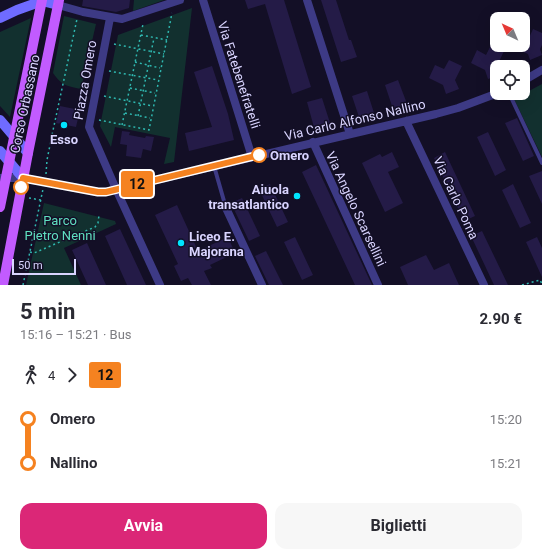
<!DOCTYPE html>
<html lang="it">
<head>
<meta charset="utf-8">
<style>
  :root { --surface:#fff; --page:#f7f7f7; --text:#2b2b33; --muted:#7c7c81; --accent:#db2777 }
  body { margin:0; font-family:Roboto,sans-serif; background:var(--page); color:var(--text); height:100vh; display:flex; flex-direction:column; font-size:15px; white-space:nowrap }
  * { box-sizing:border-box; margin:0 }
  p { font-size:13px; color:var(--muted) }
  .icon { flex:none; width:22px; height:22px; fill:none; stroke:currentColor; stroke-width:2; stroke-linecap:round; stroke-linejoin:round }
  .map { position:relative; height:285px; overflow:hidden }
  .drawer { display:flex; flex-direction:column; background:var(--surface); flex:1 }
  .drawer>* { flex:none }
  .badge { padding:0 8px; border-radius:3px; font-size:14px; line-height:26px }
  .needle { width:26px; rotate:316deg }
  .buttons { position:absolute; left:490px; top:12px; display:grid; gap:8px }
  .buttons a { display:grid; place-items:center; width:40px; height:40px; border-radius:8px; background:var(--surface); box-shadow:0 4px 16px #0002; font-size:20px }
  .scale { position:absolute; left:12px; bottom:10px; width:64px; box-sizing:border-box; padding-left:4px; border:2px solid #d9d4ff; border-top:0; font-size:11px; line-height:14px; white-space:nowrap; color:#d9d4ff; -webkit-text-stroke:3px #130f26; paint-order:stroke }
  .map>.badge { position:absolute; translate:-50% -50%; box-shadow:0 0 0 2px #fff }
  .legs { display:flex; align-items:center; gap:6px; height:44px; padding:0 20px; font-size:13px }
  .legs p { margin-inline-start:auto }
  .summary { display:flex; align-items:center; justify-content:space-between; height:68px; padding:0 20px }
  h1 { font-size:22px; font-weight:700; line-height:30px }
  .action { display:flex; gap:8px; margin-top:auto; padding:8px 20px }
  .action a { flex:1; height:46px; border-radius:12px; background:var(--accent); color:#fff; font-size:16px; font-weight:700; line-height:46px; text-align:center }
  .action a+a { background:var(--page); color:var(--text) }
  ul { padding:0 20px; list-style:none }
  li { display:flex; align-items:center; gap:14px; height:44px; font-size:15px }
  li i { display:grid; place-items:center; width:6px; height:100%; margin:0 5px; background:currentColor }
  li i::after { content:''; width:10px; height:10px; margin:-5px; border:3px solid; border-radius:50%; background:var(--surface) }
  li p { margin-inline-start:auto }
  li:first-child i { background:linear-gradient(#0000 50%,currentColor 0) }
  li:last-child i { background:linear-gradient(currentColor 50%,#0000 0) }
  .map>svg:first-child { display:block }
</style>
</head>
<body>
<div class="map">
<svg width="542" height="285" viewBox="0 0 542 285">
  <rect width="100%" height="100%" fill="#130f26"/>
  <path fill="#12302f" d="M134,0h30l-31,11z
    M192,8l-18,154 -10,2 6,-26 -55,-11 -4,20 -11,-21 18,-91z
    M64,16l32,8 -15,65c-14,-3 -19,-3 -28,-16z
    M31,18l-21,99 -10,-11v-74z
    M542,84v73l-28,-58z
    M44,203l71,18 1,3 -52,24 17,37h-55z"/>
  <path fill="#241b47" d="M83,0h47l-1,8 -13,4 -34,-6z
    M245,0h39l27,87 -19,7 -27,-90 -17,5z
    M321,0h15l13,40h2l6,17 -16,5z
    M533,29l9,4v12l-2,4 2,6 -12,5 -2,-6 -19,-9h14v-9l6,2z
    M491,45l13,6 -7,15v10l-9,3 -3,-9 -14,-7 6,-13 9,5z
    M449,60l13,6 -7,14 4,9 -13,5 -3,-9 -14,-7 6,-13 9,4z
    M212,66l16,48 6,26 -45,11 -4,-18 27,-6 -18,-55z
    M398,80l11,29 -15,3 -9,-27z
    M367,91l8,25 -15,4 -8,-24z
    M322,98l9,28 -16,5 -8,-29z
    M60,106l20,4 -4,17 -20,-4z
    M517,118l17,38 -11,5 -18,-38z
    M122,131l8,1 -1,3 16,3 1,-2 8,1 -3,14 -8,-2 -2,9 -15,-2 1,-11 -7,-1z
    M488,132l18,38 -11,6 -18,-39z
    M392,152l7,15 -11,5 15,31 -18,9 -23,-49 18,-9 2,3z
    M445,152l30,64 -11,5 -30,-63z
    M316,165l56,120h-17l-53,-113z
    M542,171v33l-13,-28z
    M270,184l18,38 -11,5 -18,-38z
    M513,184l18,39 -11,5 -18,-38z
    M242,198l18,38 -11,5 -18,-38z
    M177,205l21,46 30,-14 7,16 -25,12 2,3 -8,3 7,14h-19l-4,-7 -7,3 -7,-15 4,-2 -23,-49z
    M120,229l26,56h-19l-22,-49z
    M482,231l26,54h-14l-23,-49z
    M295,237l18,38 -11,5 -18,-38z
    M537,237l5,11v29l-16,-35z
    M87,243l19,42h-18l-16,-35z
    M266,251l17,34h-14l-14,-29z
    M426,255l8,15 15,-7 10,22h-51l-8,-18z"/>
  <g fill="none" stroke-linecap="round" stroke-linejoin="round">
    <path stroke="#2fb8b0" stroke-width="1.5" stroke-dasharray="2 3" stroke-linecap="butt" d="M141,35l26,5
      M114,44l50,10
      M135,62l25,6
      M109,71l49,9
      M130,88l25,5
      M104,96l49,10
      M125,113l25,5
      M138,116l16,-78
      M99,120l50,10 23,-117
      M122,125l21,-101
      M46,174l1,-14 5,-25 25,-116
      M29,198l12,2
      M30,252l4,1 61,-26 3,-4 1,-8
      M23,285l20,-96
      M522,285l18,-5 2,4"/>
    <path stroke="#3d3a85" stroke-width="4" d="M509,93l33,70
      M214,166l12,42"/>
    <path stroke="#3d3a85" stroke-width="8" d="M203,0l49,157
      M307,0l43,134
      M58,5l25,7 39,7 58,-19
      M110,18l-21,109 27,62 44,96
      M523,81l19,-11
      M406,121l78,164
      M313,142l65,143
      M0,178h23l75,14h7l331,-78 22,-6 40,-15
      M226,208l36,77"/>
    <path stroke="#6f6bff" stroke-width="10" d="M0,18l17,-8 25,-9 16,4
      M0,120l28,33
      M0,151l23,27"/>
    <path stroke="#c25bff" stroke-width="10" d="M0,207l42,-207
      M3,285l25,-132 31,-153"/>
  </g>
  <g fill="none" stroke-linecap="round" stroke-linejoin="round">
    <g stroke="#fff" stroke-width="9">
      <path id="line-1" d="M21,187l2,-9 75,14h8l153,-37"/>
    </g>
    <use href="#line-1" stroke="#f58220" stroke-width="6"/>
  </g>
  <g fill="#00e5ff" stroke="#130f26" stroke-width="1.5">
    <circle cx="64" cy="125" r="4"/>
    <circle cx="297" cy="196" r="4"/>
    <circle cx="181" cy="243" r="4"/>
  </g>
  <g fill="#fff" stroke="#f58220" stroke-width="2">
    <circle cx="259" cy="155" r="7"/>
    <circle cx="21" cy="187" r="7"/>
  </g>
  <g text-anchor="middle" dominant-baseline="central" stroke-width="3" stroke-linejoin="round" paint-order="stroke">
    <g font-size="13" fill="#d9d4ff" stroke="#130f26">
      <text transform="translate(239 75) rotate(72)">Via Fatebenefratelli</text>
      <text transform="translate(85 80) rotate(-80)">Piazza Omero</text>
      <text transform="translate(25 104) rotate(-78)">Corso Orbassano</text>
      <text transform="translate(355 120) rotate(-13)">Via Carlo Alfonso Nallino</text>
      <text transform="translate(456 198) rotate(65)">Via Carlo Poma</text>
      <text transform="translate(356 209) rotate(65)">Via Angelo Scarsellini</text>
    </g>
    <g font-size="13" font-weight="bold" fill="#d9d4ff" stroke="#130f26">
      <text x="64" y="139">Esso</text>
      <text x="289" y="189" text-anchor="end">Aiuola<tspan x="289" dy="15">transatlantico</tspan></text>
      <text x="189" y="236" text-anchor="start">Liceo E.<tspan x="189" dy="15">Majorana</tspan></text>
    </g>
    <g font-size="13" font-weight="bold" fill="#d9d4ff" stroke="#130f26" text-anchor="start">
      <text x="270" y="155">Omero</text>
    </g>
    <g font-size="13" fill="#5fe0c0" stroke="#130f26">
      <text x="60" y="220">Parco<tspan x="60" dy="15">Pietro Nenni</tspan></text>
    </g>
  </g>
</svg>
<div class="buttons">
<a><svg class="needle" viewBox="-14 -14 28 28"><path d="M0-13l5 13h-10z" fill="#e53935"/><path d="M0 13l5-13h-10z" fill="#7c7c81"/></svg></a>
<a><svg class="icon" aria-label="locate" viewBox="0 0 24 24"><circle cx="12" cy="12" r="6"/><path d="M12 2v4M12 18v4M2 12h4M18 12h4"/></svg></a>
</div>
<div class="scale">50 m</div>
<b class="badge" style="left:137px;top:184px;background:#f58220;color:#111">12</b>
</div>
<section class="drawer">
<div class="summary"><div><h1>5 min</h1><p>15:16 – 15:21 · Bus</p></div><b>2.90 €</b></div>
<div class="legs"><svg class="icon" aria-label="walk" viewBox="0 0 24 24"><circle cx="13" cy="4" r="2"/><path d="M13 8l-2 6 4 7M11 14l-3 7M7 12l3-4h3l4 4"/></svg>4<svg class="icon" aria-label="forward" viewBox="0 0 24 24"><path d="M9 5l7 7-7 7"/></svg><b class="badge" style="background:#f58220;color:#111">12</b></div>
<ul>
<li><i style="color:#f58220"></i><b>Omero</b><p>15:20</p></li>
<li><i style="color:#f58220"></i><b>Nallino</b><p>15:21</p></li>
</ul>
<div class="action"><a>Avvia</a><a>Biglietti</a></div>
</section>
</body>
</html>
